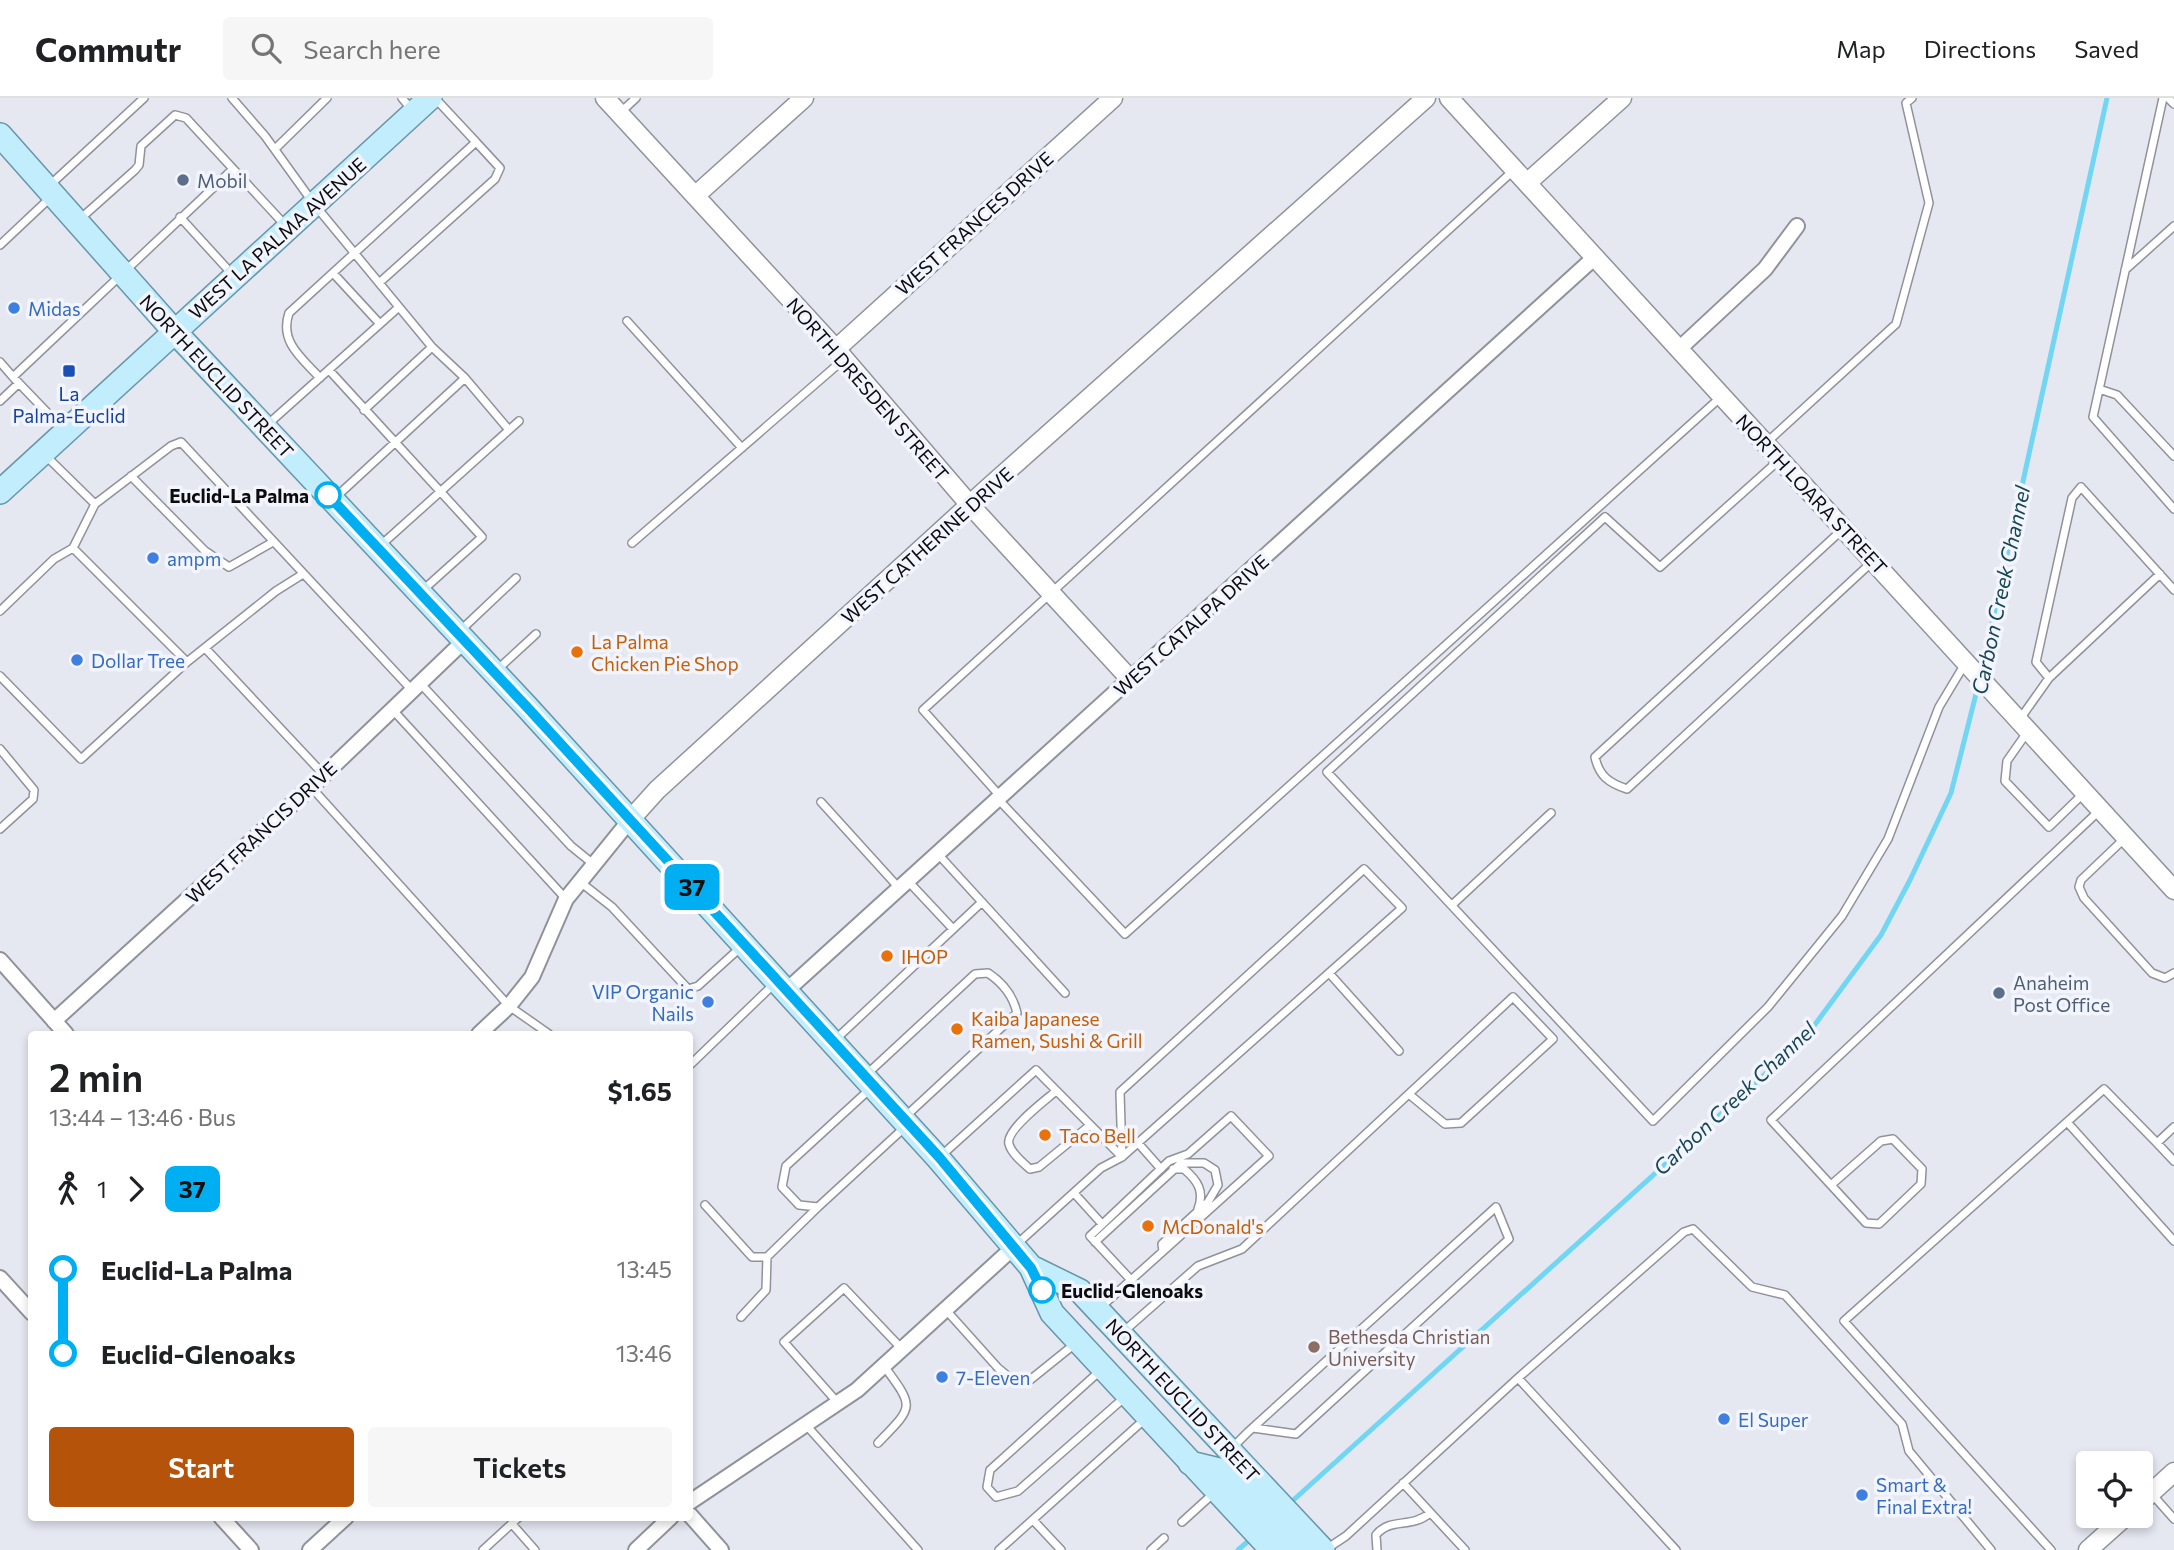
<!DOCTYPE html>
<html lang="en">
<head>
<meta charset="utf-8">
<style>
  :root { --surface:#fff; --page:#f6f6f6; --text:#202124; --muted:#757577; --line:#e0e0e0; --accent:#b45309 }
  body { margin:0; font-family:Commissioner,sans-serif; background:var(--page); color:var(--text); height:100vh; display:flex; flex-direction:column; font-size:26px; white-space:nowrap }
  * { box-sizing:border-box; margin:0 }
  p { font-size:23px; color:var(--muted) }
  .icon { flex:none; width:38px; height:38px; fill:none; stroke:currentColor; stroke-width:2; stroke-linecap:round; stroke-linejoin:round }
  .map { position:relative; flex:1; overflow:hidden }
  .sheet { position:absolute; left:28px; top:933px; width:665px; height:490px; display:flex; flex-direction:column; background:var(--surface); border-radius:7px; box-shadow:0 4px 10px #0003 }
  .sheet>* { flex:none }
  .badge { padding:0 14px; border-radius:10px; font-size:24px; line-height:46px }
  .fabs { position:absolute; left:2076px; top:1353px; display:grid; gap:14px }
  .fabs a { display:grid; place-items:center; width:77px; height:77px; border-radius:7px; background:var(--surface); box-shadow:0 4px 10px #0003; font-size:35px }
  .map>.badge { position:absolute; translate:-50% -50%; box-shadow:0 0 0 4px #fff }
  .legs { display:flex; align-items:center; gap:10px; height:77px; padding:0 21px; font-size:23px }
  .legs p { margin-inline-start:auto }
  .headline { display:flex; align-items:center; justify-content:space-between; height:119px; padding:0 21px }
  h1 { font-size:38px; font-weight:600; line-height:52px }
  .action { display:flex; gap:14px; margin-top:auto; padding:14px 21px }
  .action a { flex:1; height:80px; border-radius:7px; background:var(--accent); color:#fff; font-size:28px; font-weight:600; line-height:80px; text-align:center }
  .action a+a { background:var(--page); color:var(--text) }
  ul { padding:0 21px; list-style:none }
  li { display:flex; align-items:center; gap:24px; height:84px; font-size:26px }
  li i { display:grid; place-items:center; width:10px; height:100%; margin:0 9px; background:currentColor }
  li i::after { content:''; width:18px; height:18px; margin:-9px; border:5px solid; border-radius:50%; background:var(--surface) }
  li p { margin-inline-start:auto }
  li:first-child i { background:linear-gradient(#0000 50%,currentColor 0) }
  li:last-child i { background:linear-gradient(currentColor 50%,#0000 0) }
  header { display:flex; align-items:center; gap:42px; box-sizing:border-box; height:98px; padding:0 35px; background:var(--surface); border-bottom:2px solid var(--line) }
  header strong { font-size:33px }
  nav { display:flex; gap:38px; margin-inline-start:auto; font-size:24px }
  .search { width:490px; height:63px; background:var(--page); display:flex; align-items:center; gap:18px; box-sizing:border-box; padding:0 24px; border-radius:7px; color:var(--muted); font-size:26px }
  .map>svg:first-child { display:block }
</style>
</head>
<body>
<header>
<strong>Commutr</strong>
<div class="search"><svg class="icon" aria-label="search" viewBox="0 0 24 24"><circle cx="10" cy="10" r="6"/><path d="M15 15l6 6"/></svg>Search here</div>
<nav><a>Map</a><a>Directions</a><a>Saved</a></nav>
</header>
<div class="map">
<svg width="2174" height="1452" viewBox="0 0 2174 1452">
  <rect width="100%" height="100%" fill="#e5e7f1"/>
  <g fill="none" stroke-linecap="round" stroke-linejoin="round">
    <path stroke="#71d6f4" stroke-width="5" d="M1981,575l126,-575
      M1289,1406l516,-466 76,-103 29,-55 41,-87 28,-111
      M1238,1452l15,-13"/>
    <g stroke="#90929b" stroke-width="10">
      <path id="service" d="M232,0l33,38 49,68 118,143 -68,63
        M402,0l10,12
        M2163,0l-70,319 81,92
        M2168,0l6,6
        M621,14l15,-14
        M275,51l52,-51
        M50,87l94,-87
        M180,119l52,57
        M80,121l55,-49 4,-5 2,-19 34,-31 11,3 99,107
        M0,147l51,-48
        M2125,172l49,-44
        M333,175l47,51
        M379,185l116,-104 5,-11 -24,-26
        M627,223l115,127
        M432,249l33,31 44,52
        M0,264l13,15 220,-208
        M329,272l153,167 -59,53
        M13,279l50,52
        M320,280c-18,-20 -41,-36 -31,-65l187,-171 -41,-44
        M2099,291l18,6 57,61
        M0,303l19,-18
        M267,327l132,-118
        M1766,345l130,-119 33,-121 -23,-100 6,-5
        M46,358l49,48
        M1778,363l-118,106 -55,-50 -278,255 326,349 115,-114 74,-91 46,-77 51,-132 27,-45
        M131,378l74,75 24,16 44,-25
        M336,399l129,-119
        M1843,431l-248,228c4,19 14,26 32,32l245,-227
        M632,445l211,-183
        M381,447l138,-124
        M0,513l54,-52 19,-11
        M461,532l55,-52
        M205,550l119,127
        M187,564l-114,-114 22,-44 76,-58 10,-4 230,247
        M498,571l38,-35
        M0,578l81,83 106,-97 89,-71 27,-17
        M2049,580l111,-104
        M419,584l152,164 21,17
        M391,610l175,191
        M2020,621l29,-41 -13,-16 36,-164 9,-11 93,103
        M2028,633l-21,30 -2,20 44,46 36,-35
        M0,651l34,41 -1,9 -33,30
        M311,689l198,219 40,28
        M1000,698l-77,-86 591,-540
        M998,701l127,135 597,-538
        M821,704l78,86
        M2125,740l-44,42 -2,7 5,11 68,75 13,5 9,-5
        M938,756l127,139
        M579,783l33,26 76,82 10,-3 43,-39
        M908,783l45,48
        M1452,807l99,-92
        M1329,875l70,78
        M836,941l146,-137
        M690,967l84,-81
        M867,976l108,-100 13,-1c15,10 25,22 29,40l-111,103
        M870,991l-84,77 -4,21 17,18 19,2 86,-79
        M1056,993c-10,9 -51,39 -47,53 2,9 14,19 21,25l9,-2 50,-41
        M2067,1024l107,119
        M1138,1045l23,26
        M2157,1045l17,18
        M942,1057l94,-85 86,87
        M1173,1071h11c13,11 21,22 14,40
        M1831,1087l50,-44 12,-2 29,30 -1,15 -42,40 -13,-1 -95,-103 329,-310
        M1074,1095l28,31
        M705,1107l47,52h15l51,-50
        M1095,1144l86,-79h23l11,7 3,15 -10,17 -46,42 1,7
        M1017,1146l84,-76 21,-11 280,-249 -38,-39 -244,223 2,65
        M1101,1209l168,-151 -38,-40 -43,38 -19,7 -79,75 41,44
        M946,1212l52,58 17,14 15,-2 46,-37
        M741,1219l25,-27 1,-33
        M1122,1235l76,-67 44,-17 271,-252 40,42 -92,84 -16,1 -35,-29
        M1101,1272l-111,100 -3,17 9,10 22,-6 107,-94
        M1518,1280l158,172
        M838,1305l-54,-61 60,-54 58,61
        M806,1327l112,125
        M878,1345c36,-37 37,-35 6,-77
        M1233,1349l15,-15 248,-225 13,32 -213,195 -43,-6
        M1403,1385l62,67
        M2151,1395l23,26
        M1033,1422l28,30
        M1182,1424l33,-30
        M512,1426l23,26
        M483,1452l36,-33
        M999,1452l146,-131
        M1151,1452l13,-12
        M1325,1452l21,-14 172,-158 166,-146 9,-3 59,58 33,8 117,129 7,27 82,99
        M1377,1452l-1,-15c14,-18 35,-6 54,-22
        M2051,1452l-207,-229 260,-232 53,54 17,-16"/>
    </g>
    <g stroke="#90929b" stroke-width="18">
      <path id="minor" d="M1679,251l86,-80 32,-43
        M0,862l66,74
        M786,893l809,-734
        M54,923l270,-246 141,-135
        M479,936l30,-28 23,-29 34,-78 64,-79
        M0,1180l32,35
        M690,1404l167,-112 157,-143
        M690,1417l31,35
        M221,1419l30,33
        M310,1452l36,-33
        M636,1452l35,-33"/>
    </g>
    <g stroke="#90929b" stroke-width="21">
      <path id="tertiary" d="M605,0l231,251 134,156 160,174
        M1449,0l725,792
        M1527,85l95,-85
        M695,98l109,-98
        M836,251l277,-251
        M630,722l27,-30 330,-301 439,-391
        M2140,1405l34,-31
        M2088,1452l38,-34"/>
    </g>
    <g stroke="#6896a8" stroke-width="26">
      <path id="primary" d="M0,37l175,197 351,374 412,452 93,109 21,46 220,237
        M0,394l430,-394
        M1031,1169l49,24 243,259
        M1190,1365l33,8 73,79"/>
    </g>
    <use href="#service" stroke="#fff" stroke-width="7"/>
    <use href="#minor" stroke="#fff" stroke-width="14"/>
    <use href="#tertiary" stroke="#fff" stroke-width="18"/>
    <use href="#primary" stroke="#c2edfc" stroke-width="23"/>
  </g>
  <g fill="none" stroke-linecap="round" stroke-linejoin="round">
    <g stroke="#fff" stroke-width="16">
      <path id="line-1" d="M328,397l198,211 413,451 92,111 11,22"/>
    </g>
    <use href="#line-1" stroke="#00aff2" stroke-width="10"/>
  </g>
  <g fill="#5c6f8a" stroke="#f2f5fe" stroke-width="2.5">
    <circle cx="183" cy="82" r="7"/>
    <circle cx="1999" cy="895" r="7"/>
  </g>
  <g fill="#3f7fe0" stroke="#f2f5fe" stroke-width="2.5">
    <circle cx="14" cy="210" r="7"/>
    <circle cx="153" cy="460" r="7"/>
    <circle cx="77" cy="562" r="7"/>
    <circle cx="708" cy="904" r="7"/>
    <circle cx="942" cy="1279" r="7"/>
    <circle cx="1724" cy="1321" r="7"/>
    <circle cx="1862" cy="1397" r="7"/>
  </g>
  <rect fill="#1a4fb4" stroke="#f2f5fe" stroke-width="2.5" x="62" y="266" width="14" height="14" rx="3.5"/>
  <g fill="#fff" stroke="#00aff2" stroke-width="3.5">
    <circle cx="328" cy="397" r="12"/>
    <circle cx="1042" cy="1192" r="12"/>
  </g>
  <g fill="#e8710a" stroke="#f2f5fe" stroke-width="2.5">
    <circle cx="577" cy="554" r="7"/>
    <circle cx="887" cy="858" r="7"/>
    <circle cx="957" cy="931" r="7"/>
    <circle cx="1045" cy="1037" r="7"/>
    <circle cx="1148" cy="1128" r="7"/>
  </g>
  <circle fill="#8d6e63" stroke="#f2f5fe" stroke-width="2.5" cx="1314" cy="1249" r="7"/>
  <g text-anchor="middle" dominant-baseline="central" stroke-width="7" stroke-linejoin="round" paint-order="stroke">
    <g font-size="19" fill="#4e5e75" stroke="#f2f5fe" text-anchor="start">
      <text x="197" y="82">Mobil</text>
      <text x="2013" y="884">Anaheim<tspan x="2013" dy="22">Post Office</tspan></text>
    </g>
    <g font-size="19" fill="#0c0c0f" stroke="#f2f5fe">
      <text transform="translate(974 125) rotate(-42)">WEST FRANCES DRIVE</text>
      <text transform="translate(277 140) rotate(-42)">WEST LA PALMA AVENUE</text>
      <text transform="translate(217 278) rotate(47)">NORTH EUCLID STREET</text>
      <text transform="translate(868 291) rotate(49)">NORTH DRESDEN STREET</text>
      <text transform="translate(1812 396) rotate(47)">NORTH LOARA STREET</text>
      <text transform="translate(927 447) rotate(-42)">WEST CATHERINE DRIVE</text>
      <text transform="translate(1191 527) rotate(-42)">WEST CATALPA DRIVE</text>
      <text transform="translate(261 734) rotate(-43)">WEST FRANCIS DRIVE</text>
      <text transform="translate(1183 1302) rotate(47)">NORTH EUCLID STREET</text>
    </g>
    <g font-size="19" fill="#366cbe" stroke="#f2f5fe" text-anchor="start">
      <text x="28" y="210">Midas</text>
      <text x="167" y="460">ampm</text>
      <text x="91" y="562">Dollar Tree</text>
      <text x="694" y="893" text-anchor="end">VIP Organic<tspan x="694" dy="22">Nails</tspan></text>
      <text x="956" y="1279">7-Eleven</text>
      <text x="1738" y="1321">El Super</text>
      <text x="1876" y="1386">Smart &amp;<tspan x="1876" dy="22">Final Extra!</tspan></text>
    </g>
    <g font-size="19" fill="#164399" stroke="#f2f5fe">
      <text x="69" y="295">La<tspan x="69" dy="22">Palma-Euclid</tspan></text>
    </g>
    <g font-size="19" font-weight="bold" fill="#0c0c0f" stroke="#f2f5fe" text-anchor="end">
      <text x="309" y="397">Euclid-La Palma</text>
      <text x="1061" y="1192" text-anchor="start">Euclid-Glenoaks</text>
    </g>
    <g font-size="19" fill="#c56008" stroke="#f2f5fe" text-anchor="start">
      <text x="591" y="543">La Palma<tspan x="591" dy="22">Chicken Pie Shop</tspan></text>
      <text x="901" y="858">IHOP</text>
      <text x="971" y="920">Kaiba Japanese<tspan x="971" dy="22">Ramen, Sushi &amp; Grill</tspan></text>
      <text x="1059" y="1037">Taco Bell</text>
      <text x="1162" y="1128">McDonald's</text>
    </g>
    <g font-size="19" fill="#785e54" stroke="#f2f5fe" text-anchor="start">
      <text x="1328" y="1238">Bethesda Christian<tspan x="1328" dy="22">University</tspan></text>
    </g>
    <g font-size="21" font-style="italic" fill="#194653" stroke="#f2f5fe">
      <text transform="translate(2000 492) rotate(-78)">Carbon Creek Channel</text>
      <text transform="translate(1734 1000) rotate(-43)">Carbon Creek Channel</text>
    </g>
  </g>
</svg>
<div class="fabs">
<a><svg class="icon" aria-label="locate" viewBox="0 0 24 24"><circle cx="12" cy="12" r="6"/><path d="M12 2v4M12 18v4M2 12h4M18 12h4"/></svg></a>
</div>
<b class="badge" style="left:692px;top:789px;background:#00aff2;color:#111">37</b>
<section class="sheet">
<div class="headline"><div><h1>2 min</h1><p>13:44 – 13:46 · Bus</p></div><b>$1.65</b></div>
<div class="legs"><svg class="icon" aria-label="walk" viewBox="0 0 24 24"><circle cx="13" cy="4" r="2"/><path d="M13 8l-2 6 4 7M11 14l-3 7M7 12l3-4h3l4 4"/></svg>1<svg class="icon" aria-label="forward" viewBox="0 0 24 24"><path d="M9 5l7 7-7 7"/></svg><b class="badge" style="background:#00aff2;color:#111">37</b></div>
<ul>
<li><i style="color:#00aff2"></i><b>Euclid-La Palma</b><p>13:45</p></li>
<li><i style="color:#00aff2"></i><b>Euclid-Glenoaks</b><p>13:46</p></li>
</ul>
<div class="action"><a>Start</a><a>Tickets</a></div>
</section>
</div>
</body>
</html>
